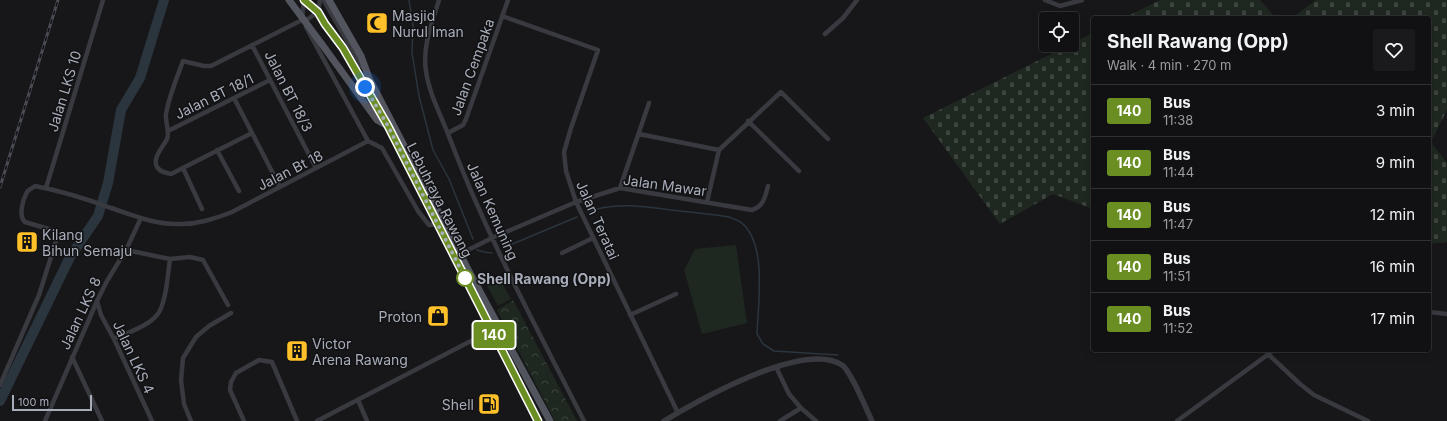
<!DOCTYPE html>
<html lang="en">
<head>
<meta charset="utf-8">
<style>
  :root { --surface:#111113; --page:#1a1a1c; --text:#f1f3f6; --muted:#9c9da0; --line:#303133 }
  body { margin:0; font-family:Inter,sans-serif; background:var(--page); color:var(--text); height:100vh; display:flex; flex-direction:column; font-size:15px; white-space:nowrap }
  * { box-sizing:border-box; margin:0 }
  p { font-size:13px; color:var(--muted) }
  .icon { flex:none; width:22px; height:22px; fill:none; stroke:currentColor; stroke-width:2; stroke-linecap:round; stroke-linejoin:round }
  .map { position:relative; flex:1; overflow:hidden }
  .sheet { position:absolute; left:1091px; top:16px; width:340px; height:336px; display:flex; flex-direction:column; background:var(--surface); border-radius:4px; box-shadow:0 2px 10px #0003,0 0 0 1px var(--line) }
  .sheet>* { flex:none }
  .badge { padding:0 8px; border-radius:3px; font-size:14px; line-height:26px }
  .controls { position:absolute; left:1039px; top:12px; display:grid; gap:8px }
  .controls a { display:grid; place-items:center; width:40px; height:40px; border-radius:4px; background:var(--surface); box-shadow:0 2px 10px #0003,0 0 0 1px var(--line); font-size:20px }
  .scale { position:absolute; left:12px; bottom:10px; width:80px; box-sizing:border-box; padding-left:4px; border:2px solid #a8adba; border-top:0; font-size:11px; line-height:14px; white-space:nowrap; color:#a8adba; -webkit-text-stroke:3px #121214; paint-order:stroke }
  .you { position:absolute; width:20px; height:20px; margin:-10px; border:3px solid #fff; border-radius:50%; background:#1a73e8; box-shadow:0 0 0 6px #1a73e833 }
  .map>.badge { position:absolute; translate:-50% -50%; box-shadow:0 0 0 2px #fff }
  .round { display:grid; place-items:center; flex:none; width:42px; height:42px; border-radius:4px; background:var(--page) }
  .summary { display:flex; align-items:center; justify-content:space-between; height:68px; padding:0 16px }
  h1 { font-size:19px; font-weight:700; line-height:30px }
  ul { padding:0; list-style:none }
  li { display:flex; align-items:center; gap:12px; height:52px; padding:0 16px; border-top:1px solid var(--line) }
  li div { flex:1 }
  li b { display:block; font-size:15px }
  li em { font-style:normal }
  li .badge { min-width:44px; font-weight:700; text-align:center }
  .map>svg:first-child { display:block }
</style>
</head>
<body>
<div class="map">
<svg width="1447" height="421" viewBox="0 0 1447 421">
  <defs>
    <pattern id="cemetery-stones" width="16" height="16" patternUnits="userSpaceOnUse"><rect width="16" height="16" fill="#1e2820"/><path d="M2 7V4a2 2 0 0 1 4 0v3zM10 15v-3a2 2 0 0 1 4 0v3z" fill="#3c443e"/></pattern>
    <pattern id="park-crowns" width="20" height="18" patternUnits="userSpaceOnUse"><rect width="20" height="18" fill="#1e2820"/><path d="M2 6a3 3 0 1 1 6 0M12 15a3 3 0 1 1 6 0" fill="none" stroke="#3c443e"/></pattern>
  </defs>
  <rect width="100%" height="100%" fill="#171719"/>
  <path fill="url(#cemetery-stones)" d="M1160,0h100l16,18h-152z
    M1316,0h131v110l-16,32 16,21v79l-18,2v-226h-137z
    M1093,33v176l-40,-15 -53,30 -77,-106z"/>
  <path fill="url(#park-crowns)" d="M513,300l64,121h-22l-58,-111z"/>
  <path fill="#1e2820" d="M736,245l11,78 -45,11 -18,-64 11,-21z
    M500,279l11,20 -13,7 -11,-20z"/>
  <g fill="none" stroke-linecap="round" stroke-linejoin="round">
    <path stroke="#2b353e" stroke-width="1.5" d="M409,0l4,26 -1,27 7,43 14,54 16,29 24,60
      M587,212c28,-10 55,-6 84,-2 19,2 39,4 58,7 5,2 11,4 14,7 24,22 15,80 14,110l6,10 11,7 64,4
      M503,248l74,-31
      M477,250l7,2 8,1"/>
    <path stroke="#2b353e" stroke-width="10" d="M0,401l70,-144 28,-41 10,-33 13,-73 19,-32 24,-78"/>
    <path stroke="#393a40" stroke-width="4.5" d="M439,0c-7,23 -17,47 -13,71 3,23 16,46 24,68 37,98 87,189 134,282
      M1045,0l15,6 22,-6
      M502,16l96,34 -27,78 -7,24 2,19 10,31 102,211
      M302,19l2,-19
      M306,27l62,114
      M825,34l18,-16 14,-18
      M252,45l64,123
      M234,98l46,89
      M748,121l51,50
      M168,131l102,-51
      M252,133l-81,41c-5,-1 -11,-2 -14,-7 -5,-9 6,-20 10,-28 3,-7 -2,-17 -1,-25 3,-18 11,-36 17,-53l21,5h7l91,-46 6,-1 10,-7 2,-12
      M448,133l15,-8 3,-6 42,-119
      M639,134l80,16 -12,52
      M217,150l22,41
      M719,150l62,-58 47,47
      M183,168l19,41
      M46,188l57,-188
      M620,188l29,-85
      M126,250l44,9 20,-2 13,3 25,45
      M562,253l31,-15
      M460,254l32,-16 84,-36 44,-14 132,22c12,-4 13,-13 16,-24
      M97,301l4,14 13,24 38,82
      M1429,312l18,2
      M630,315l46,-21
      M114,339c14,-7 33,-12 43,-24 9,-10 11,-42 13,-56
      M1268,354l32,30 14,11 54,26
      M72,357l30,64
      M776,367l13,27 12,14 15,13
      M0,385l39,-90 18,-57 -2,-6 -3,-2 -27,-8c-7,-6 -2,-23 2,-30 2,-3 6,-4 8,-6 26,5 52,13 76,22 22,7 42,16 65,16 20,1 38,-5 56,-12l136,-71 14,7 36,63 11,14 8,-1
      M358,400l9,21
      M45,421l52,-120 10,-20 19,-31 15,-32
      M191,421l-7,-17 -3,-24 2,-22 13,-21 13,-11 22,-13
      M244,421l-14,-31 1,-8 5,-9 23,-13 13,2 25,59
      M317,421l175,-91
      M780,421l21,-13
      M1177,421l97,-71"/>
    <path stroke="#393a40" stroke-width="5.5" d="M304,0l14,12 7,12 18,24 44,78
      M324,0l38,66
      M664,421c35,-21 140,-81 178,-56 9,6 24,44 30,56"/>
    <path stroke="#53555e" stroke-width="7" d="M329,0l32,56 8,22 102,197 79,146
      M321,43l56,77 11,6 150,295"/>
    <g stroke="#4a4c54" stroke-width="3">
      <path id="rail" d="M0,187l58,-187"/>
    </g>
    <use href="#rail" stroke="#121214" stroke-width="1.5" stroke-dasharray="4.5" stroke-linecap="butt"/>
    <path stroke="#53555e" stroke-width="7" d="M289,0l32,43"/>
  </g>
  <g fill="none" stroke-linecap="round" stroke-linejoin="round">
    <g stroke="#fff" stroke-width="9">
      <path id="line" d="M304,0l14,12 7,12 18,24 45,78 150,295"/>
    </g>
    <use href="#line" stroke="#6b8e23" stroke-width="6"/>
    <path stroke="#a8adba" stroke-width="4" stroke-dasharray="0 7.2" d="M365,87l23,39 77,152"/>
  </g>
  <defs>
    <g id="mosque-square" transform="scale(1.15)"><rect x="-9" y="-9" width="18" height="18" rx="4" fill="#ffc029" stroke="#121214"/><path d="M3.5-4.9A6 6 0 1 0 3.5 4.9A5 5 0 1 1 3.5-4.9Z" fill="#111"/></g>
    <g id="building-square" transform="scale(1.15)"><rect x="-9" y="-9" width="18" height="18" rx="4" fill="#ffc029" stroke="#121214"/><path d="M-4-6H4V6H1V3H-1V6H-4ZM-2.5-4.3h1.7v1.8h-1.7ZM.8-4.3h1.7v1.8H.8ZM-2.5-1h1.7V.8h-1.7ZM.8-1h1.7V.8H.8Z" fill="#111"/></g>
    <g id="shop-square" transform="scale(1.15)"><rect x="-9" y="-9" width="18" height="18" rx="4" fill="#ffc029" stroke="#121214"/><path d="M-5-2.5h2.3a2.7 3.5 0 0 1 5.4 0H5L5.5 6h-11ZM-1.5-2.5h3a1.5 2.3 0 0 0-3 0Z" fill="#111"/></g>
    <g id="fuel-square" transform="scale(1.15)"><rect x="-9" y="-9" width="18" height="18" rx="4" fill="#ffc029" stroke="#121214"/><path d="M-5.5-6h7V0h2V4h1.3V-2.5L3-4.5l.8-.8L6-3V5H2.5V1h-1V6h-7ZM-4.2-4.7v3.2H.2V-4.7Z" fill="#111"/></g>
  </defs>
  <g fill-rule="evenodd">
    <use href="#mosque-square" x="377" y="23"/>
    <use href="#building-square" x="27" y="242"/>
    <use href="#shop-square" x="438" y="316"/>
    <use href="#building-square" x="297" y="351"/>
    <use href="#fuel-square" x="489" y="404"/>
  </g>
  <circle fill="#fff" stroke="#6b8e23" stroke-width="2" cx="465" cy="278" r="8"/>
  <g text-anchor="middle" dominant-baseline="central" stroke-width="3" stroke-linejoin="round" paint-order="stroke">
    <g font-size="14" fill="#a8adba" stroke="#121214" text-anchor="start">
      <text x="392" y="15">Masjid<tspan x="392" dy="16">Nurul Iman</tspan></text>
      <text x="42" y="234">Kilang<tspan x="42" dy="16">Bihun Semaju</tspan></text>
      <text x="422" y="316" text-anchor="end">Proton</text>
      <text x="312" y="343">Victor<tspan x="312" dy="16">Arena Rawang</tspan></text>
      <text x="474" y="404" text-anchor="end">Shell</text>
    </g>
    <g font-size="14" fill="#a8adba" stroke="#121214">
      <text transform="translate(472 67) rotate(-70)">Jalan Cempaka</text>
      <text transform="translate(64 91) rotate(-73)">Jalan LKS 10</text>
      <text transform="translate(289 91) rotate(63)">Jalan BT 18/3</text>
      <text transform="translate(214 96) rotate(-26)">Jalan BT 18/1</text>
      <text transform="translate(290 170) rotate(-27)">Jalan Bt 18</text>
      <text transform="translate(665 185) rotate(8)">Jalan Mawar</text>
      <text transform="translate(440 200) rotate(63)">Lebuhraya Rawang</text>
      <text transform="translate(493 211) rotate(66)">Jalan Kemuning</text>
      <text transform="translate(598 220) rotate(66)">Jalan Teratai</text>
      <text transform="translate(80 313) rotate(-65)">Jalan LKS 8</text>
      <text transform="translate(134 357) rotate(65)">Jalan LKS 4</text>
    </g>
    <g font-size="14" font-weight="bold" fill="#a8adba" stroke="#121214" text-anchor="start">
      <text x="477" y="278">Shell Rawang (Opp)</text>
    </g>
  </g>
</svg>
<div class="controls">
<a><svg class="icon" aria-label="locate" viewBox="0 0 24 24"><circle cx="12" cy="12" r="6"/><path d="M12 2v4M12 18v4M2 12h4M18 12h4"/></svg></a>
</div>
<div class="scale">100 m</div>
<div class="you" style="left:365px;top:87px"></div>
<b class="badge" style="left:494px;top:335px;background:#6b8e23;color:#fff">140</b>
<section class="sheet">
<div class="summary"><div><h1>Shell Rawang (Opp)</h1><p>Walk · 4 min · 270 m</p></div><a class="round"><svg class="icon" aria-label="heart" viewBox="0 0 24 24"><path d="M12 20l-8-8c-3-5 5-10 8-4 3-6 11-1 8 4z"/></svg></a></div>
<ul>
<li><span class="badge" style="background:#6b8e23;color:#fff">140</span><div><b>Bus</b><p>11:38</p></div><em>3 min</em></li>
<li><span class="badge" style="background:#6b8e23;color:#fff">140</span><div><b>Bus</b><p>11:44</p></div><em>9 min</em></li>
<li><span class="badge" style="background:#6b8e23;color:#fff">140</span><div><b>Bus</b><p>11:47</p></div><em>12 min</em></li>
<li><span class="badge" style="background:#6b8e23;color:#fff">140</span><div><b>Bus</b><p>11:51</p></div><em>16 min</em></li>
<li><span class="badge" style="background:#6b8e23;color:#fff">140</span><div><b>Bus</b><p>11:52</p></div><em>17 min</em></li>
</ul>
</section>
</div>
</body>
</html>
